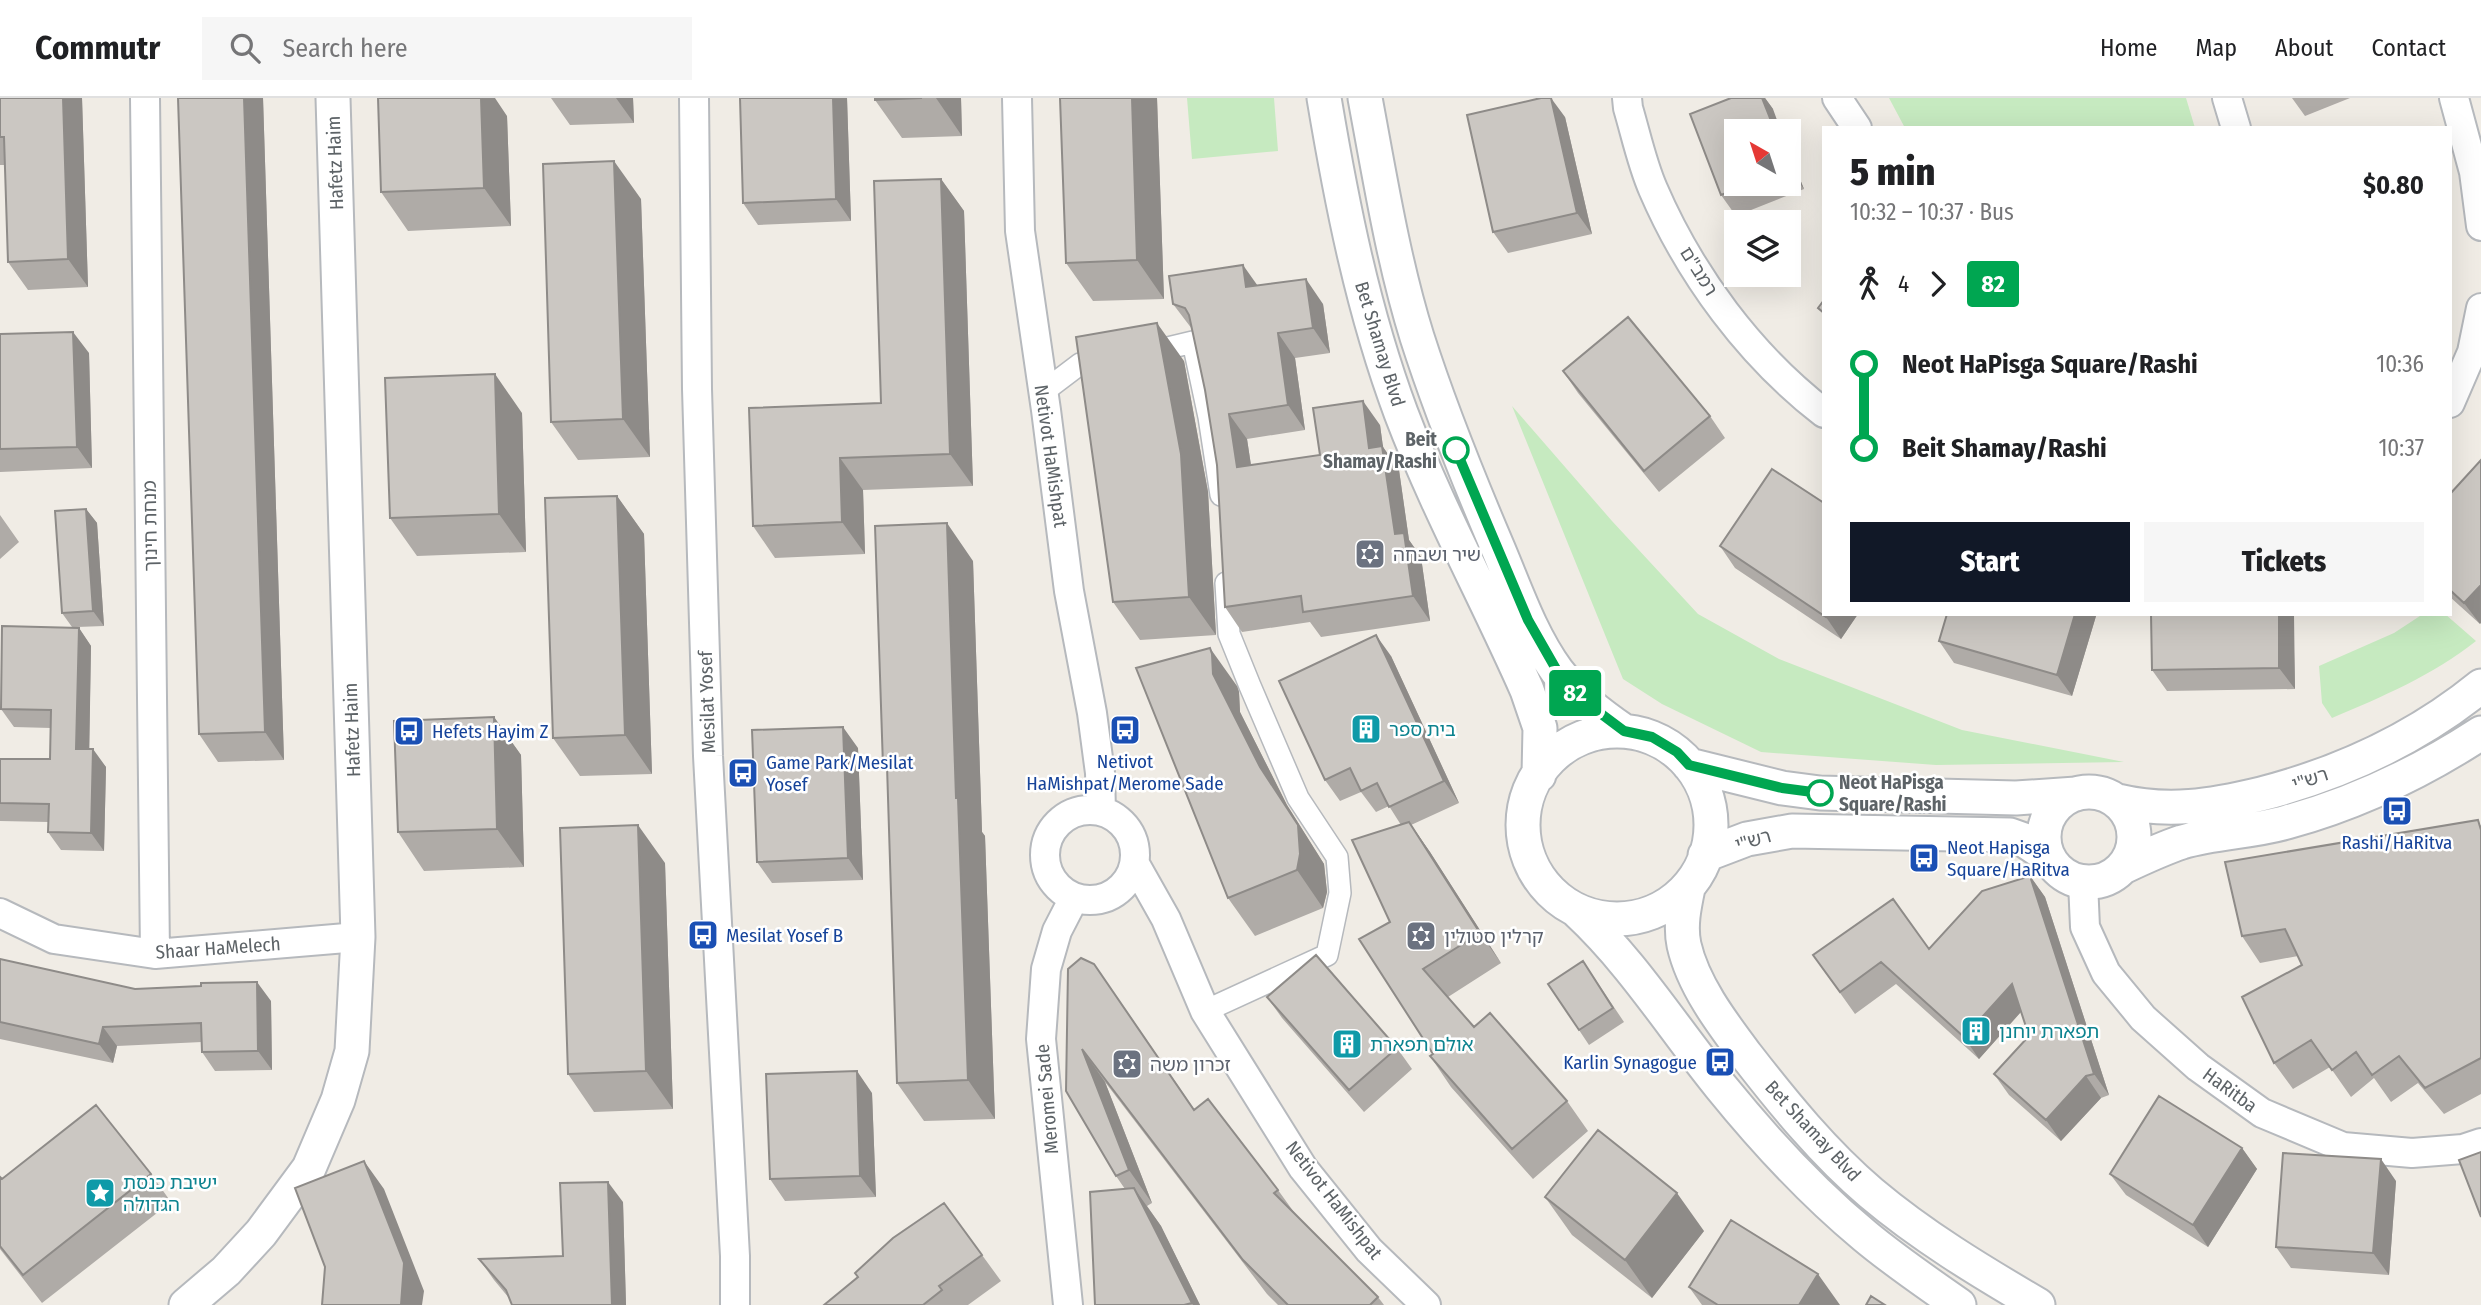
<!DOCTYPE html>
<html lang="en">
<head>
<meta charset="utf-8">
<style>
  :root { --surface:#fff; --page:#f6f6f6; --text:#202124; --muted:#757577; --line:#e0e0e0; --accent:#111827 }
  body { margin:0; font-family:"Fira Sans Condensed","Noto Sans Hebrew",sans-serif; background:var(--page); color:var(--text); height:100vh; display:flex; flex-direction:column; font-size:26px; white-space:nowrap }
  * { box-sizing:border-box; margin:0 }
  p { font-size:23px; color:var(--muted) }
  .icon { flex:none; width:38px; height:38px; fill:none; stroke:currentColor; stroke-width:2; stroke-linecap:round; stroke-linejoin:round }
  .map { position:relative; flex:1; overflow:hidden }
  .details { position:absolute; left:1822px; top:28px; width:630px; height:490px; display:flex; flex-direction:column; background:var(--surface); border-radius:0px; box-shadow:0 7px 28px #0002 }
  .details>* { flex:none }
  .badge { padding:0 14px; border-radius:5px; font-size:24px; line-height:46px }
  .needle { width:46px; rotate:321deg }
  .fabs { position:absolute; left:1724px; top:21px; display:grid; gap:14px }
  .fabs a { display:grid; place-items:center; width:77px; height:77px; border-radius:0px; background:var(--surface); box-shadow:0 7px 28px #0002; font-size:35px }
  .map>.badge { position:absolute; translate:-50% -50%; box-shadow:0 0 0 4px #fff }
  .legs { display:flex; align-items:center; gap:10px; height:77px; padding:0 28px; font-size:23px }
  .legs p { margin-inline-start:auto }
  .head { display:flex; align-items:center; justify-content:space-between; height:119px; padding:0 28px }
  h1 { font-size:38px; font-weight:800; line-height:52px }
  .primary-button { display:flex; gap:14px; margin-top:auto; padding:14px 28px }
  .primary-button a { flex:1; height:80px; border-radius:0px; background:var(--accent); color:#fff; font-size:28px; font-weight:800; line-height:80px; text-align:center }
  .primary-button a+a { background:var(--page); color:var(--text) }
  ul { padding:0 28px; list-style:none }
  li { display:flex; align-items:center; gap:24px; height:84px; font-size:26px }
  li i { display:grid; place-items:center; width:10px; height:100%; margin:0 9px; background:currentColor }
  li i::after { content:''; width:18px; height:18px; margin:-9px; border:5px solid; border-radius:50%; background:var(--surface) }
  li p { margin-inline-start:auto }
  li:first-child i { background:linear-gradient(#0000 50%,currentColor 0) }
  li:last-child i { background:linear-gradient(currentColor 50%,#0000 0) }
  header { display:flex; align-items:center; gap:42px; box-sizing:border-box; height:98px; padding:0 35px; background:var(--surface); border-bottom:2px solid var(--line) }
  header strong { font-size:33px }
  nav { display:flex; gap:38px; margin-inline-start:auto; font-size:24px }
  .search { width:490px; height:63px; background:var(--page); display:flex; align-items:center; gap:18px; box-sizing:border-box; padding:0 24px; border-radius:0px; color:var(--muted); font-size:26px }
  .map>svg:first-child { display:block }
</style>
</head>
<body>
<header>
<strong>Commutr</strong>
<div class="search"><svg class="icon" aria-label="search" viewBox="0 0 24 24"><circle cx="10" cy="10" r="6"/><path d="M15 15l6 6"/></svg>Search here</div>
<nav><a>Home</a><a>Map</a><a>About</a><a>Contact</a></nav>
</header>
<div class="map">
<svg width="2481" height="1207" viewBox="0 0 2481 1207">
  <rect width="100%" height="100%" fill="#f0ece5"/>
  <path fill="#c6eac0" d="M1187,0h87l4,53 -86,8z
    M1889,0h297l9,30h-290z
    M1512,308l100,115 86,93 81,45 183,71 162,32 -188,3 -175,-13 -99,-48 -39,-25z
    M2423,516h22l31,27c-43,34 -94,56 -144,77l-10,-15 -3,-37 75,-33z"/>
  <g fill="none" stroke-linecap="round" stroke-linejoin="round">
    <g stroke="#b6b9bd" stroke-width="24">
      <path id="pedestrian" d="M1147,255l46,-11 16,75 12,78
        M1043,294l37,-28 29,-3
        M1205,913l122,-56 13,-62 -3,-36 -39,-59 -48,-112 -21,-52 -3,-51"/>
    </g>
    <g stroke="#b6b9bd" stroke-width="32">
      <path id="minor" d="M145,0l10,856
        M694,0l3,291 11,367 27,500v49
        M1017,0l3,133 26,179 23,181 23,122 8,60 1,38
        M1627,0l1,10c8,27 14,56 25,81 37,86 97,167 171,224
        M1837,0l20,30
        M2227,0l9,30
        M2454,0l20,74 7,54
        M2450,305l22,-51 9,-44
        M1045 757a45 45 0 1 1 90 0a45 45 0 1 1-90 0Z
        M1135,766l31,55 39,92 98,157 66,82 57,55
        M2083,784l2,45 21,46 37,45 55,49 64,46 81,34 69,6 51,-4 18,-6
        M0,815l54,26 101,15 203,-17
        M1068,1207l-27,-266 5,-70 11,-38 17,-33"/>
    </g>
    <g stroke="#b6b9bd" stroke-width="37">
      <path id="tertiary" d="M1324,0c18,107 39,213 77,315 36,95 85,184 126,277l13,38 -1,47
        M1365,0c15,80 28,162 52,239 23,72 51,141 80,209 18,42 33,88 60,125 19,25 41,42 67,60
        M1523 727a94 94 0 1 1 188 0a94 94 0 1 1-188 0Z
        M1689,667l93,23 38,5 196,5 60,-4
        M2044 739a45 45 0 1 1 90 0a45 45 0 1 1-90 0Z
        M2118,703c50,12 93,5 143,-7 81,-21 155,-55 220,-108
        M1705,757l42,-16 45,-8 218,4 14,5 24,16
        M2123,769c19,-9 38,-18 59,-25 34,-10 71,-10 105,-20 70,-19 134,-50 194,-89
        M1688,790c-4,19 -8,38 -4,57 9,40 38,78 62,110 38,49 78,98 125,138 51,43 109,78 167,112
        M1577,813c56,52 96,117 144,176 43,53 91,105 144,149 30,25 62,47 94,69
        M186,1207l40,-34 35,-38 48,-65 29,-68 14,-49 6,-114 -25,-839"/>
    </g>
    <use href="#pedestrian" stroke="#fff" stroke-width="21"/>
    <use href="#minor" stroke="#fff" stroke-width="28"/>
    <use href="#tertiary" stroke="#fff" stroke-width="33"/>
  </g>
  <path fill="#afaba7" d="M0,0h82l6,189 -60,3 -20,-28 -3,-97h-5z
    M178,0h85l21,662 -66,2 -19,-28z
    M551,0h82l1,25 -64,2z
    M740,0h107l4,123 -93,4 -15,-22z
    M875,0h86l1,38 -60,2 -27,-38z
    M1060,0h97l7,201 -71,2 -27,-38z
    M1731,0h34l8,11 -37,75h52v-34l16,39 -68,27 -15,-21z
    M2292,0h58l-45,18z
    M507,18l4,110 -103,5 -27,-39z
    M1565,19l27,117 -84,19 -15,-21z
    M941,81l23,32 9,275 -110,4 2,64 -90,4 -22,-32 128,-123z
    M641,101l9,258 -72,3 -27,-38z
    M1258,188l65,18 7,49 -35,5 10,72 -58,9 4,26 69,-10 60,-30 3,22 16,23 10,70 12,17 9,64 -109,16 -11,-15 -68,10 -17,-25 -8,-142 -12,-75 -13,-61 -19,-25z
    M0,236l89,19 3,115 -92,4z
    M1184,263l24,131 8,143 -76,5 -27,-38z
    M1563,273l147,45 15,22 -66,54 -81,-99z
    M522,315l4,139 -109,4 -27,-38z
    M2450,396l30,130 -30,-27z
    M617,398l27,38 8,240 -72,2 -27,-38z
    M86,411l11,14 7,103 -27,1 2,1 12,18 -2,103 17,18 -2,84 -43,-1 -13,-18 1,-10 -49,-1v-62h50l1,-31 -37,-1 -13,-18 71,-82 -10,-14z
    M0,417l19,27 -19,17z
    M1720,448l104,68h34l-17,25 -106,-71z
    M973,463l9,271 3,4 10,283 -71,2 -27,-38 -10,-311 -4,-6z
    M1947,516h148l1,2 -24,80 -118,-33 -15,-22z
    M2151,516h142l2,75 -128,2 -15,-21z
    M1391,558l68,147 -48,22 19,27 71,111 -53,34 26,30 93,74 21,30 -55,48 -82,-92 -21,-31 3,-2 -43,-132 11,-97 -12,-19 -13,6 -15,-20 -21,9 -15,-21z
    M1237,588l2,6 1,20 47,93 37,59 3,28 -4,16 -68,28 -27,-38z
    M494,619l27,38 3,112 -100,4 -26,-39z
    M858,650l5,132 -91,3 -15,-21z
    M2481,727v269l-37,20 -26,-31 -27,19 -17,-24 -23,19 -21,-30 -37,22 -19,-26 28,-98 -4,-9 -38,7 -18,-27z
    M665,765l8,246 -79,3 -26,-38z
    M2030,778l15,21 64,198 -8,3 -40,43 -52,-46 -15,-21 35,-38 -8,-24 -42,47 -83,-75 -41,30 -42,-59 116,-6z
    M0,861l135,30 136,12 1,69 -57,1 -13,-19v-10l-85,4 -4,17 -113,-24z
    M1583,863l41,61 -35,23 -10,-15z
    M1068,871l49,28 77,112 84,81 18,25 82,82 6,8h-106l-11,-11 -162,-212 47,121 -5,3 14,20 39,79h-105l30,-116 -9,-13z
    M1267,899l130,51 15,21 -48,43 -82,-94z
    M872,995l4,104 -91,4 -15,-22z
    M2242,1050l15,21 -49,78 -82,-52 -16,-21z
    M151,1076l20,28 -129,101 -42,-54v-72l2,2z
    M2396,1083l-7,94 -98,-7 -15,-21z
    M1545,1099l159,34 -52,67 -80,-63z
    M623,1104l3,103 -117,-7 -15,-18 -15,-21 84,-3z
    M982,1157l19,26 -33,24h-144z
    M1689,1189l151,18h-138z"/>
  <path fill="#8e8b88" d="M63,0h19l6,189 -20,-28z
    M244,0h19l21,662 -19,-28z
    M481,0h14l12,18 4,110 -27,-38z
    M616,0h17l1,25z
    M833,0h14l4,123 -15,-22z
    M936,0h25l1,38z
    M1132,0h25l7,201 -27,-39z
    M1551,0l14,19 27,117 -15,-21z
    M1762,0h3l8,11 8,22h-6z
    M1788,52l16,39 -16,-22z
    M614,63l27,38 9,258 -27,-38z
    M941,81l23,32 9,275 -23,-32z
    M1243,167l17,24 -14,-2z
    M1306,181l17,25 7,49 -17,-25z
    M1157,225l27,38 24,131 8,143 -27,-38z
    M73,234l16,21 3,115 -15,-21z
    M1278,235l17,25 10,72 -17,-25z
    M495,276l27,39 4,139 -27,-38z
    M1363,303l17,24 3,22 16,23 10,70 12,17 9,64 -17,-25 -44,-148z
    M1229,316l18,25 8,53 -18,-25z
    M840,360l23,32 2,64 -23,-32z
    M617,398l27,38 8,240 -27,-39z
    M86,411l11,14 7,103 -11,-15z
    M947,425l26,38 9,271 3,4 10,283 -27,-39 -12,-282z
    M2481,487v38l-1,1 -16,-21z
    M1828,516h30l-17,25 -15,-22z
    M2075,516h20l1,2 -24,80 -15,-21z
    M2279,516h14l1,1 1,74 -16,-21z
    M79,530l12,18 -2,121 -13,-18z
    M1376,537l15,21 68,147 -15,-22z
    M1210,550l27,38 2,6 1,20 47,93 37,59 3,28 -4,16 -26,-38 -37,-103 -47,-93z
    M494,619l27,38 3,112 -27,-38z
    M843,629l15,21 5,132 -15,-22z
    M93,651l13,18 -2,84 -13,-18z
    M1409,724l21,30 71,111 -21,-30z
    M638,727l27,38 8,246 -27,-38z
    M2030,778l15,21 64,198 -15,-21z
    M257,884l14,19 1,69 -14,-19z
    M2012,886l15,21 -48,54 -15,-22z
    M103,929l14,19 -4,17 -14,-19z
    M1082,951l23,33 47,121 -23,-33z
    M857,973l15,22 4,104 -16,-21z
    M2086,978l15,22 -40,43 -15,-21z
    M2242,1050l15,21 -49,78 -15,-22z
    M2381,1061l15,22 -7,94 -16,-22z
    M364,1063l20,28 40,102 -2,14h-21z
    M608,1084l15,20 3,103h-14z
    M1134,1090l27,38 39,79h-7l-1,-2z
    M1677,1095l27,38 -52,67 -27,-38z
    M1818,1176l22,31h-41z"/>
  <path fill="#cbc7c2" stroke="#8e8b88" stroke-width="2" d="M0,0h63l5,161 -60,3 -4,-125h-4z
    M178,0h66l21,634 -66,2z
    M378,0h103l3,90 -103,4z
    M740,0h93l3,101 -93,4z
    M875,0h47l-47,2z
    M1060,0h72l5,162 -71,3z
    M1541,0h10l26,115 -84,19 -26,-117z
    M1731,0h31l13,33h-39v53h13l-28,11 -31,-81z
    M614,63l9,258 -72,3 -8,-258z
    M941,81l9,275 -110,4 2,64 -89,4 -4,-118 132,-5 -7,-222z
    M1243,167l3,22 60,-8 7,49 -35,5 10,72 -59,9 8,53 83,-12 -7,-47 50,-7 6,47 13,-2 13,88 9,-1 9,63 -110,16 -2,-16 -76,11 -8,-142 -12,-75 -16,-75 -4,-7 -12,-4 -4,-28z
    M1824,202v13l-6,-5z
    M1628,219l82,99 -66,55 -81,-100z
    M1157,225l24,131 8,143 -76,5 -37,-265z
    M73,234l4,115 -77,2v-115z
    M495,276l4,140 -109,4 -5,-140z
    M2481,362v125l-17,18 -14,-13v-96z
    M1772,371l52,34v111h4l-2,3 -106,-71z
    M617,398l8,239 -72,3 -8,-240z
    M86,411l7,102 -31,2 -7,-102z
    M947,425l9,275h2l10,282 -71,3 -10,-317h-4l-8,-240z
    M1947,516h128l-18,61 -118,-34z
    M2151,516h128v54l-127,2z
    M2,528l77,2 -3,121h17l-2,84 -43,-1 1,-28 -49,-1v-44h50l1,-49 -50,-1z
    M1376,537l68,146 -55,26 -12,-24 -16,8 -11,-23 -25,12 -46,-99z
    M1210,550l2,6 1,20 47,93 38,58 2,29 -3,16 -69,28 -92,-230z
    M494,619l3,112 -99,3 -4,-111z
    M843,629l5,131 -91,4 -5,-132z
    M2478,722l3,10v228l-56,30 -26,-32 -27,19 -16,-23 -24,18 -21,-30 -37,23 -32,-66 60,-32 -17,-36 -43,7 -17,-74z
    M1409,724l71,111 -57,36 51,58 16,-14 77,88 -55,48 -82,-93 3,-2 -74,-115 31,-17 -38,-82z
    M638,727l8,246 -78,3 -8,-246z
    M2030,778l64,198 -8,2 -40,44 -52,-46 35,-38 -17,-52 -48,53 -83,-75 -41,30 -27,-37 80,-56 36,50 53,-58z
    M1316,857l81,93 -48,42 -82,-93z
    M1081,860l13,6 100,146 14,-11 70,91 -4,3 104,104 -8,8h-82l-45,-45 -161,-211 47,121 -13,6 -50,-85 2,-122z
    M0,861l135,30 66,-3v-3l56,-1 1,69 -56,1 -1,-29 -98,4 -4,17 -99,-22z
    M1583,863l30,47 -34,22 -31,-46z
    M857,973l3,105 -90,3 -4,-105z
    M2159,998l83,52 -49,77 -83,-51z
    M96,1007l55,69 -128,101 -23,-29v-69l2,2z
    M1598,1032l79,63 -52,67 -80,-63z
    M2481,1054v65l-22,-57z
    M2283,1055l98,6 -8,94 -97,-6z
    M364,1063l40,102 -3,42h-79l3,-38 -30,-79z
    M608,1084l4,123h-100l-6,-15 -27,-31 84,-3 -3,-73z
    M1134,1090l58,115 -8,2h-89l-5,-113z
    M944,1105l38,52 -43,31 3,4 -19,15h-99l34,-28 -3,-4 38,-35z
    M1731,1122l87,54 -19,31h-81l-29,-18z
    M1871,1198l14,9h-19z"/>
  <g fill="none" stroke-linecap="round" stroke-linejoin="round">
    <g stroke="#fff" stroke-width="16">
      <path id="line-1" d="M1456,352l72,170 28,49 20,26 48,36 28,6 25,15 12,13 93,23 38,5"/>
    </g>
    <use href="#line-1" stroke="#00a651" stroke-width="10"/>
  </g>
  <defs>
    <g id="synagogue-square" transform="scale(1.575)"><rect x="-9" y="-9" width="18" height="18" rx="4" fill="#6b7280" stroke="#fff"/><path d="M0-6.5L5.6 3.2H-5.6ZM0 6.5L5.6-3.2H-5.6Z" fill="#fff"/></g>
    <g id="building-square" transform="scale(1.575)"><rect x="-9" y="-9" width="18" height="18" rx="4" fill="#0f9aa8" stroke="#fff"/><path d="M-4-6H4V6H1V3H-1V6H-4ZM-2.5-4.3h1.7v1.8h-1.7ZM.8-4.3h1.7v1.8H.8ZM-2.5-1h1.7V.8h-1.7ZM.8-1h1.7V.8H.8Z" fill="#fff"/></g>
    <g id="bus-square" transform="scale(1.575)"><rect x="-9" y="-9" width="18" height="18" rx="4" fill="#1a4fb4" stroke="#fff"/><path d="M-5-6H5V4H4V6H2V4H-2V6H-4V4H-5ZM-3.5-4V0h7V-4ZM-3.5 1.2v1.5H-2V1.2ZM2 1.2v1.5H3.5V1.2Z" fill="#fff"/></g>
    <g id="sight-square" transform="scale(1.575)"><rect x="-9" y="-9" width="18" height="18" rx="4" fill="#0f9aa8" stroke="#fff"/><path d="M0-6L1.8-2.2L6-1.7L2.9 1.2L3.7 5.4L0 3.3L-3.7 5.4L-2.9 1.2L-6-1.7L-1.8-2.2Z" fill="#fff"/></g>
  </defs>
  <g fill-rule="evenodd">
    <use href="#synagogue-square" x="1370" y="456"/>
    <use href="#building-square" x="1366" y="631"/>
    <use href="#bus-square" x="1125" y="632"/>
    <use href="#bus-square" x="409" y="633"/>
    <use href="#bus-square" x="743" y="675"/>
    <use href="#bus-square" x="2397" y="713"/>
    <use href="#bus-square" x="1924" y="760"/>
    <use href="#bus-square" x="703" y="837"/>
    <use href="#synagogue-square" x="1421" y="838"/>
    <use href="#building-square" x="1976" y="933"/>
    <use href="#building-square" x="1347" y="946"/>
    <use href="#bus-square" x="1720" y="964"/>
    <use href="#synagogue-square" x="1127" y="966"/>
    <use href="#sight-square" x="100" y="1095"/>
  </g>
  <g fill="#fff" stroke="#00a651" stroke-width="3.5">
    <circle cx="1456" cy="352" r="12"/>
    <circle cx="1820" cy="695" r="12"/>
  </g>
  <g text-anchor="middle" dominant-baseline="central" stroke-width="5" stroke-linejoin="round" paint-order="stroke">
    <g font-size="19" fill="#5d6367" stroke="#fff">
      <text transform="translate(335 65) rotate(-92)">Hafetz Haim</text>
      <text transform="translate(1699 173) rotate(58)">רמב"ם</text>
      <text transform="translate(1380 246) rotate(73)">Bet Shamay Blvd</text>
      <text transform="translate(1051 358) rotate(82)">Netivot HaMishpat</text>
      <text transform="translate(150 428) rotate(-91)">מנחת חינוך</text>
      <text transform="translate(707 604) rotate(-92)">Mesilat Yosef</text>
      <text transform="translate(352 632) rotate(-92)">Hafetz Haim</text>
      <text transform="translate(2310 681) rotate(-18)">רש"י</text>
      <text transform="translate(1753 742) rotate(-16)">רש"י</text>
      <text transform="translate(218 850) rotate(-4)">Shaar HaMelech</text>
      <text transform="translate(2230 992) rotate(36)">HaRitba</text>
      <text transform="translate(1047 1001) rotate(-95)">Meromei Sade</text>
      <text transform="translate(1813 1033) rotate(47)">Bet Shamay Blvd</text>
      <text transform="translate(1334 1102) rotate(52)">Netivot HaMishpat</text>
    </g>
    <g font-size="19" font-weight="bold" fill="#5d6367" stroke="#fff" text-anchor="end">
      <text x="1437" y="341">Beit<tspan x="1437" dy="22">Shamay/Rashi</tspan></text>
      <text x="1839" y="684" text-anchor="start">Neot HaPisga<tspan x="1839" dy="22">Square/Rashi</tspan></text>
    </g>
    <g font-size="19" fill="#5b616d" stroke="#fff" text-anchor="start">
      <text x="1393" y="456">שיר ושבחה</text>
      <text x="1444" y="838">קרלין סטולין</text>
      <text x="1150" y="966">זכרון משה</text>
    </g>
    <g font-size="19" fill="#0d838f" stroke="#fff" text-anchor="start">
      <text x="1389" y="631">בית ספר</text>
      <text x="1999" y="933">תפארת יוחנן</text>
      <text x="1370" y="946">אולם תפארת</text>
      <text x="123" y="1084">ישיבת כנסת<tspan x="123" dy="22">הגדולה</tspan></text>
    </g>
    <g font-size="19" fill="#164399" stroke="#fff" text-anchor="start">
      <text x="432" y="633">Hefets Hayim Z</text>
      <text x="1125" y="663" text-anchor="middle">Netivot<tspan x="1125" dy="22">HaMishpat/Merome Sade</tspan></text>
      <text x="766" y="664">Game Park/Mesilat<tspan x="766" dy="22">Yosef</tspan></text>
      <text x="2397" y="744" text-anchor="middle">Rashi/HaRitva</text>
      <text x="1947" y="749">Neot Hapisga<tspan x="1947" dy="22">Square/HaRitva</tspan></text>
      <text x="726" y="837">Mesilat Yosef B</text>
      <text x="1697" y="964" text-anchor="end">Karlin Synagogue</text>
    </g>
  </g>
</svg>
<div class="fabs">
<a><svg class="needle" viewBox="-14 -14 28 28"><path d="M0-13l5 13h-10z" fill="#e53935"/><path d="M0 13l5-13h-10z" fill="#757577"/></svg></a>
<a><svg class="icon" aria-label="layers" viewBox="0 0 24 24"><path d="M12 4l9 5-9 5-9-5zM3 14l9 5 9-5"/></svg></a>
</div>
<b class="badge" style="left:1575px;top:595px;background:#00a651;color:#fff">82</b>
<section class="details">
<div class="head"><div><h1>5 min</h1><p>10:32 – 10:37 · Bus</p></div><b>$0.80</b></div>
<div class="legs"><svg class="icon" aria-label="walk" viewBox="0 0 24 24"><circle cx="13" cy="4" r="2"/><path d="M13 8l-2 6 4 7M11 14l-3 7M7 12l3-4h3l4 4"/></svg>4<svg class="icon" aria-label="forward" viewBox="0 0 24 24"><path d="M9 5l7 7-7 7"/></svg><b class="badge" style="background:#00a651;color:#fff">82</b></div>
<ul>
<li><i style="color:#00a651"></i><b>Neot HaPisga Square/Rashi</b><p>10:36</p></li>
<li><i style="color:#00a651"></i><b>Beit Shamay/Rashi</b><p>10:37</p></li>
</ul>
<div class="primary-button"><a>Start</a><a>Tickets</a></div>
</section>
</div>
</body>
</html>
